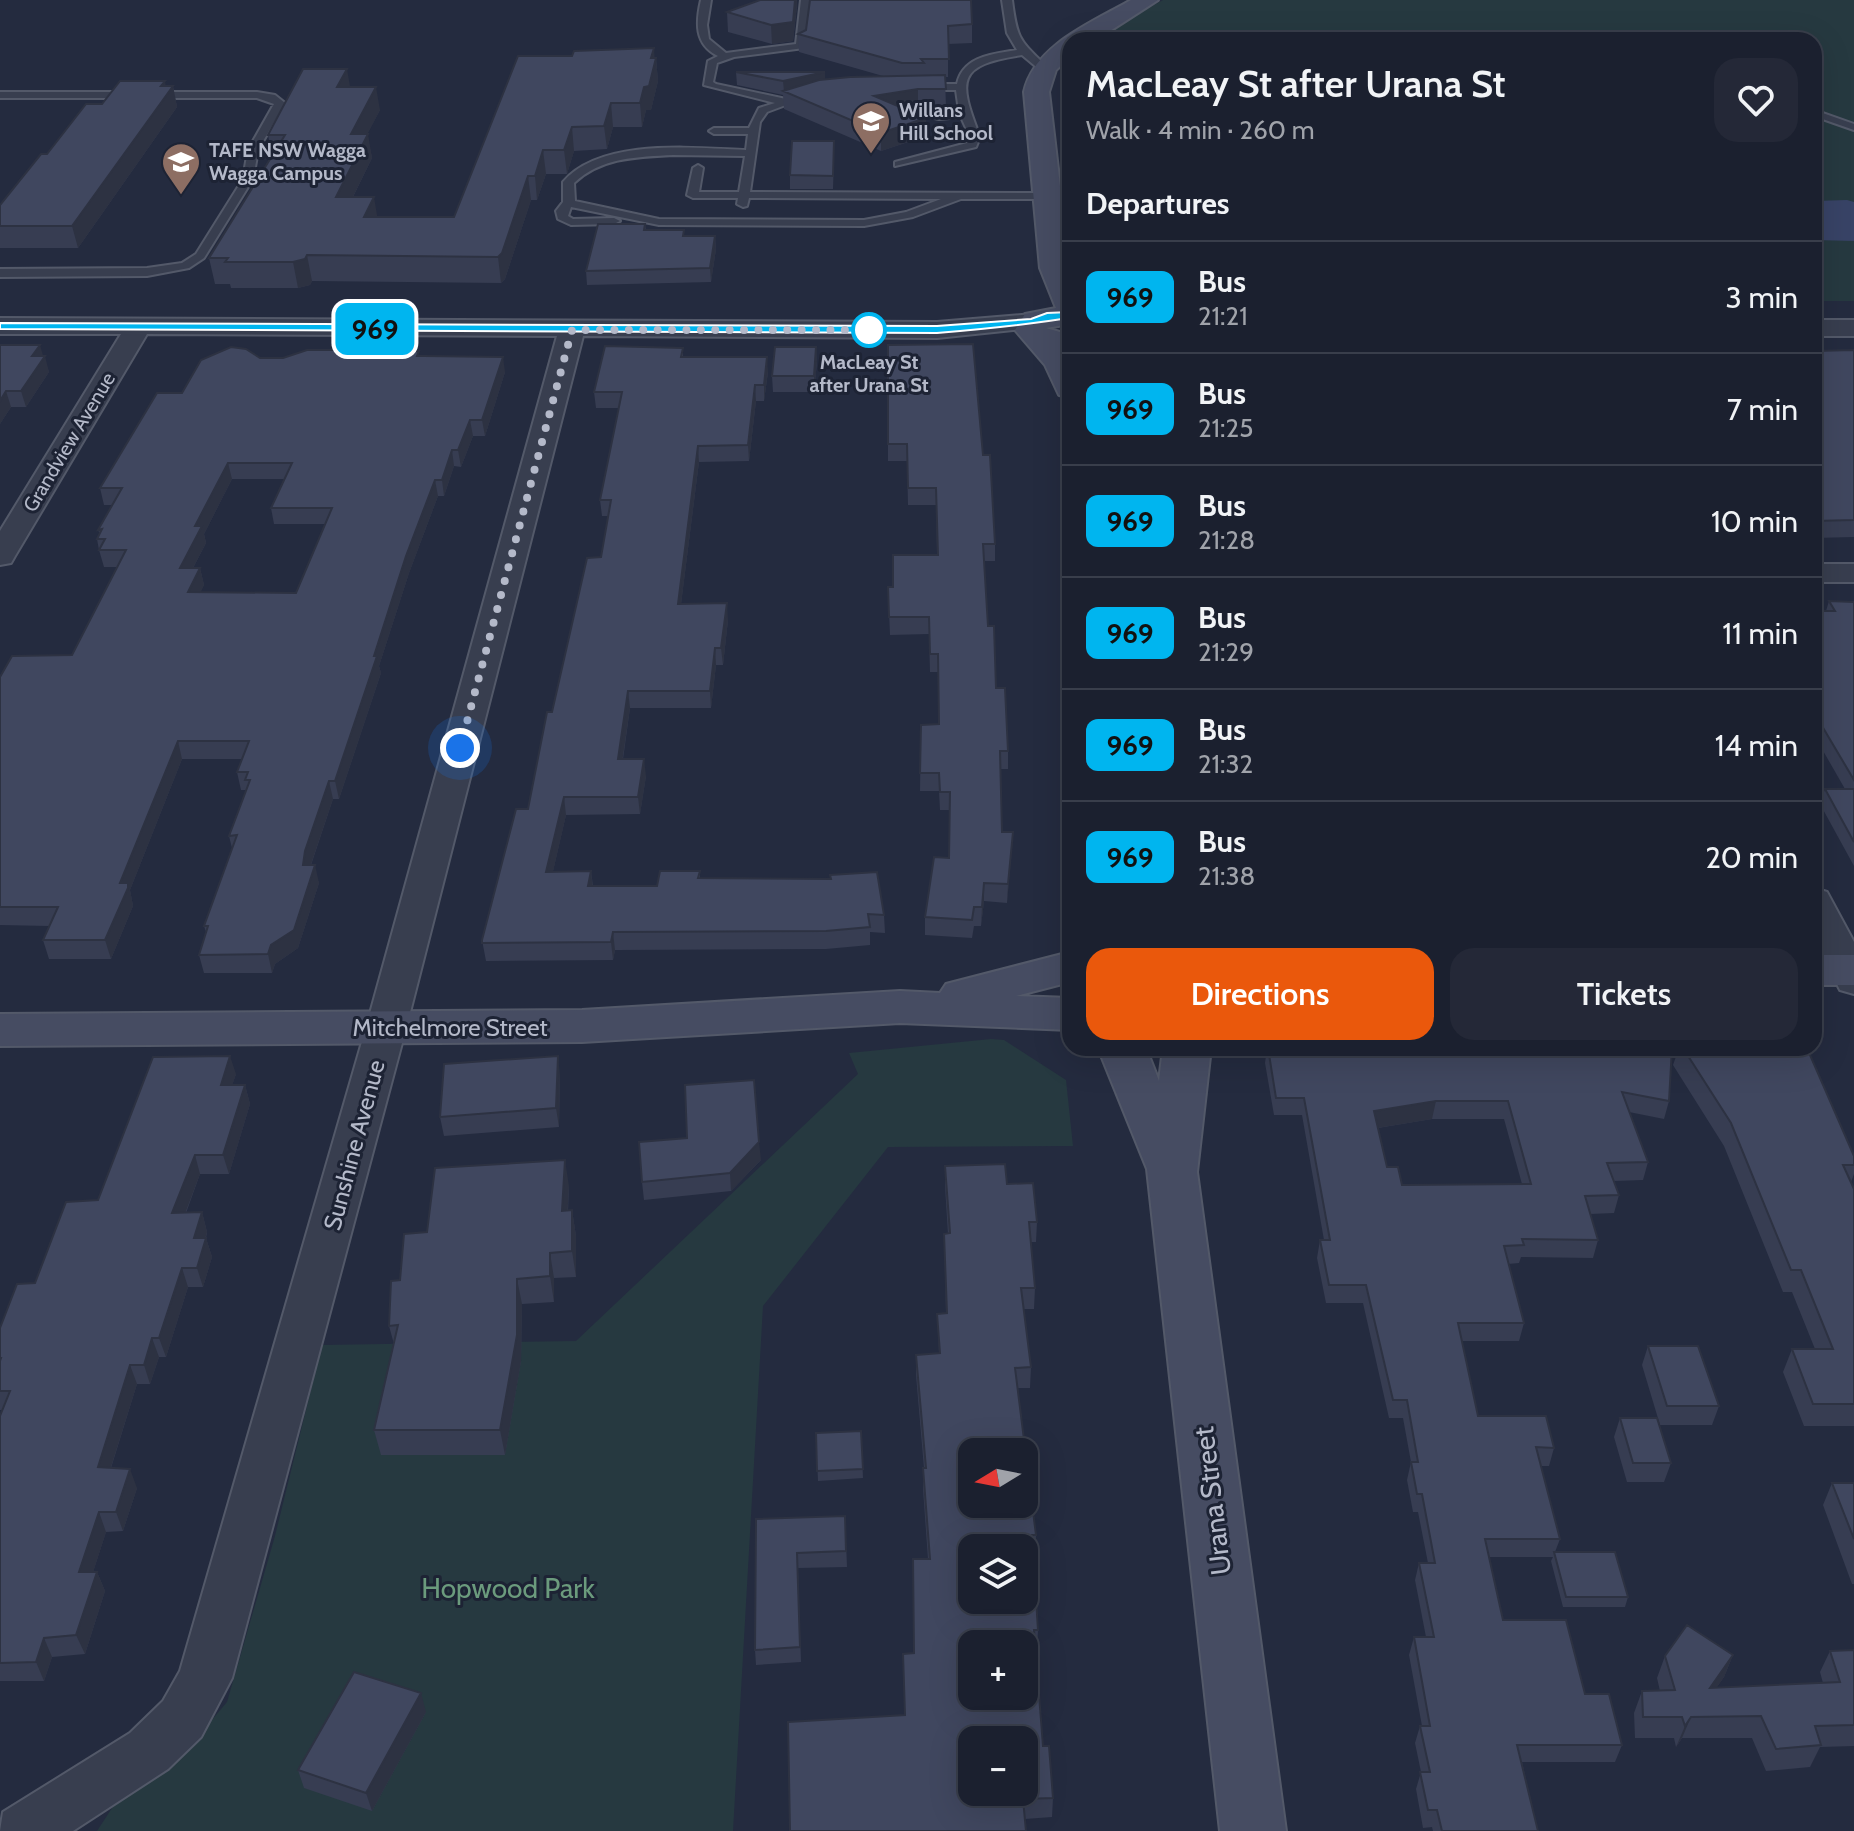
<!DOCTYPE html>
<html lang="en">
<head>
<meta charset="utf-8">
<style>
  :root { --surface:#1b202f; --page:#242837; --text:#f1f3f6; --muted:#a0a3aa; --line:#393e4b; --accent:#ea580c }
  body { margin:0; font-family:Cabin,sans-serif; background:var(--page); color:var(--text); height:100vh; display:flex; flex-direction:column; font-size:30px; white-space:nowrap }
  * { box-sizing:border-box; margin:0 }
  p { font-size:26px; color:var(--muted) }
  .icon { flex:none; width:44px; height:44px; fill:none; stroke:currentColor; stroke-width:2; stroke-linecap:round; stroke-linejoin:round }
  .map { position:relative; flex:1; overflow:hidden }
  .drawer { position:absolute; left:1062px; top:32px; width:760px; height:1024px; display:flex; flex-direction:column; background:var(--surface); border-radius:24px; box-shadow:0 8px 32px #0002,0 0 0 2px var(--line) }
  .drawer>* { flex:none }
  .badge { padding:0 16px; border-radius:12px; font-size:28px; line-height:52px }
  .needle { width:52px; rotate:260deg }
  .controls { position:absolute; left:958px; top:1438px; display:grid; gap:16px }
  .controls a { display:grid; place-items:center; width:80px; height:80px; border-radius:16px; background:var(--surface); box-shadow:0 8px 32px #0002,0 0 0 2px var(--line); font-size:40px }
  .you { position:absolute; width:40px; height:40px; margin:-20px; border:6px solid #fff; border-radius:50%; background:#1a73e8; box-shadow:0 0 0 12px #1a73e833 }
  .map>.badge { position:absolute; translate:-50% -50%; box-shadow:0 0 0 4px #fff }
  h2 { padding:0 24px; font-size:30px; line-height:72px }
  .round { display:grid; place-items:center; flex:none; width:84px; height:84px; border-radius:24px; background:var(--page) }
  .headline { display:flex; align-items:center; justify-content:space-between; height:136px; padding:0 24px }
  h1 { font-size:38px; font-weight:600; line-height:60px }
  .cta { display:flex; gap:16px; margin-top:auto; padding:16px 24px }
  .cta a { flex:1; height:92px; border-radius:24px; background:var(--accent); color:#fff; font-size:32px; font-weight:600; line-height:92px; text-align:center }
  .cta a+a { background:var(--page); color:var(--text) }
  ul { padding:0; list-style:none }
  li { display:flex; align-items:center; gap:24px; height:112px; padding:0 24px; border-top:2px solid var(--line) }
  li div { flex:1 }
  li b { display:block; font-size:30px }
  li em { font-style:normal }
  li .badge { min-width:88px; font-weight:700; text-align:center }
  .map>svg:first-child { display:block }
</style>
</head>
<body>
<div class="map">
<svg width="1854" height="1831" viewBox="0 0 1854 1831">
  <rect width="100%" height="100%" fill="#242b3f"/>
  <path fill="#263940" d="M1163,0h691v301h-40v-261h-723z
    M991,1039l13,1 62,40 7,66 -185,1 -125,159 -30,525h-636l17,-26 70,-52 43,-51 48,-166 47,-191 254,-4 282,-267 -9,-21z"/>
  <path fill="#384366" d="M1847,200l7,2v39l-40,-1v-8l8,-3 -5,-14 5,-5 -8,-5v-4z"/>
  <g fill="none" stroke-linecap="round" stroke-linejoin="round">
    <g stroke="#535969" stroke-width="4">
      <path id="lane" d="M701,0h10l-4,25 2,14 17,14 70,-9 5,-44h10l-7,48 -70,9 -17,6 -4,19 3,2 70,15 19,-6 5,3 -43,16 -7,10 -10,70 296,1 6,3 -6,3h-85l-48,18 -49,9 -205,-1 -88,-18 -3,9 5,3 41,-1 6,3 -6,3 -43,1 -13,-6 -2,-8 7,-9v-20c38,-44 129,-34 183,-32l2,-16h-34l-5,-3 5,-3h35l10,-20 16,-5 -71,-18 4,-24 10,-5c-24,-12 -22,-34 -17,-56zM673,155l72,1 -6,36h-40l4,-24 -5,-3 -5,3 -6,27 6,3h45l-1,6 6,3 4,-1 2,-8 192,1 -35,13 -42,8 -205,-1 -84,-18 -1,-18c27,-26 64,-26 99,-28z
        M1002,0h10c5,41 8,40 36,68l-8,2 -18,-15c-66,10 -64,25 -42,82l-4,10 -81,19v-4l72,-19 3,-6 -9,-20 -22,2 -32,-7c13,-6 36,1 52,-1l-3,-21h-33l-5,-3 5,-3h34c6,-28 36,-30 60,-34l-10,-17z
        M0,92h257l18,3 10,8 -27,47 -5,29 -49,79 -15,10 -42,8 -147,1v-8l147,-1 35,-5 14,-9 47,-75 5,-29 26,-46 -17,-6h-257z
        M1814,110l40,14v6l-40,-14z"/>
    </g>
    <g stroke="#535969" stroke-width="4">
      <path id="street" d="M1033,314l9,3 4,5 -4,5 -105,11 -354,-2 -177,692 -174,650 -31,59 -33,32 -95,62h-73l3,-19 127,-79 33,-32 17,-30 186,-643 191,-692 -410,-2 -132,222 -4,7 -11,2v-34l121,-197h-121v-16l937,4z
        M1814,320h40v16h-40z
        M1814,564h40v18h-40z
        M1814,888l13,4 27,50v52l-14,-4 -26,-51z"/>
    </g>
    <g stroke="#535969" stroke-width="4">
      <path id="secondary" d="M1131,0h27l-62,40h-26v17l-14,13 -7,22 21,180v52l-24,4 24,7v18h-3l3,4v40l-11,-2 -14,-30 -30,-35 10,-16 31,-6 -16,-40 -16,-176c10,-47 69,-70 107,-92z
        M1070,952v30l-54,14 54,2v32l-170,-7 -318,19 -582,4v-32l582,-4 318,-19 40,2 6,-9z
        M1814,955h40v30h-40z
        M1098,1048h48l13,33 4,-33h48l-14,124 89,659h-66l-73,-662z"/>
    </g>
    <use href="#lane" fill="#383e4f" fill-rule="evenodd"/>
    <use href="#street" fill="#383e4f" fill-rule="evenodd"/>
    <use href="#secondary" fill="#464c62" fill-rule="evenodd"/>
  </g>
  <path fill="#373d52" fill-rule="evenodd" d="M797,5l-4,36 -21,3 -44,-12 -1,-20z
    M972,24v19l-24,1v33h-3l1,30h-28l-13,2 21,27 -45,15 -97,-42 -1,-14 -46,-10 -1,-13h89v8l58,-4 -84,-24 -1,-18z
    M654,48v10h2l2,23 -7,29h-5l-4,17h-29l-6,22 -33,2 -7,23h-21l-9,26h-6l-26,79 -4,4 -189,-2 -2,4 -12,3h-67l-1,-4h-15l-6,-26 63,-103 -4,-20 82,-48 30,23 -13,24 5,24 -19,39 25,20h76l118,-161z
    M166,86h7l4,21 -99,141h-78v-43l47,-51 55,-50z
    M834,155l-1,34h-43v-14z
    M645,224l1,6 38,6h31l1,13 -5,33 -124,3 -1,-14z
    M0,345l43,11 6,16 -23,35h-15l-11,17z
    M392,345l2,7 111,20 -20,64h-12l-12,31 -7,-1 -10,30h-6l-29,77 -30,93 2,7 -42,126h-6l-22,66 8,18 -21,65 -23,16 -3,9h-68l-5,-18 7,-23 -2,-6 28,-78 -3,-12 17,-46h-5l-4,-18 5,-13h-60l-52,131 3,16 -22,53h-62l-6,-19 6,-14 -49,-1v-248l72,-22 45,-88h-13l-5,-17 -2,-11 3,-5 -2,-4 15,-25h-9l-4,-17 82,-95 78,-35h23zM232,479h52l-13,29 3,16h51l-29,69 -96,-1 4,-7 -4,-17h-7l13,-25 -2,-9z
    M888,345l95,110 12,89v17h-11l4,65 8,62 12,63v18h-8l2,63h11l-6,71 -23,-2 -3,25h-7l-2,12 -47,-3v-18l24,-59 1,-48h-10l-1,-19h-19l1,-66 17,-1v-52h-8l-1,-38 -39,1 -2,-48h5l44,-32 -1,-50h-28l-1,-44h-19z
    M816,347l1,15 -3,30h-41l-1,-16z
    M683,348v9l85,15 -4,29h-8l-7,60 -50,1 -18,142 47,16 -5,45h-7l-5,43h-81l-7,51 23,17 -6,38 -74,1 -13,56h38l2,15h64l43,-15v7l184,37 1,18 -15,-1v13l-44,4 -211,1 -2,10 -127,1 -4,-21 46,-131 24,-97 49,-155 7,-41h-6l-2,-16 19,-92h-23l-2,-16z
    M1854,350v187l-40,1v-187z
    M1829,601l25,1v264l-34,-62 5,-15h20l-27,-47 -4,-1v-130h12z
    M1267,1048h405l-3,53 -5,18 -35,-7 19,50 -5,18 -29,1 5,14 -5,18 -24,1 8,26 -5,18 -72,-1 -2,6 -11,1 16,59 -5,18h-57l16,75 76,32 -5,18h-8l19,73 -5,13 73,45 -3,10h-62l-12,-46 2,-4h-64l14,63 82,74 37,51 -7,17h-93l16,69h-105l-1,-4 -9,1 -7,-39 5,-17 -6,-29 5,-17h2l-13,-71 5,-18h12l-11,-57 4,-17h9l-10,-51h-5l-6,-32 4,-18 -8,-44h-14l-26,-115h-37l-9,-45 3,-18h4l-22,-125h-28l-9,-52zM1432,1119h72l18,65 -120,1 -15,-18 -9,-39z
    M1679,1048h128l47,108v18l-3,8 3,7v237h-50l-21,-54 9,-23h23l-23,-57h-9l-59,-146 -51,-81z
    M236,1074l-4,11h13l5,19 -21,70h-29l-14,39 16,-1 5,20 -1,6 6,19 -9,30h-15l-22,70h-7l-9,27h-13l-26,84 26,20 -14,43 -17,1 -13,40h4l8,19 -20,63 -33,3 -8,24h-44v-265l2,-6h-2v-82l98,-128z
    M560,1075l-1,52 -115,9 -4,-19z
    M761,1160l-30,31 -87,9 -2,-18z
    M945,1166l62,18 30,38 -1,20h-5l4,46 -1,21h-11l8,58 -1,21h-12l18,147 -1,20h-2l5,75 -1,20h-2l8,96 10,52 -1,19 -27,2 -120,-104 23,-156 -5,-70v-21h1l-8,-93v-20l23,-2 -2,-39 9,-1 -2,-79h4l-3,-48z
    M569,1186l-1,25 4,-1 4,26v41l-22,1v24l-32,2 -1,57 -16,94h-124l-7,-25 20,-86 -5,-18 38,-94z
    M1648,1346l71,60 -7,19h-52l-18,-60z
    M1620,1418l51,45 -7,19h-37l-13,-45z
    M861,1431l2,47 -45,3 -2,-48z
    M1832,1483h22v101h-2l-29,-79z
    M845,1516l2,51 -49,1 3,94 -45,3 -1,-15 1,-131z
    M1854,1650v96l-34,1 -10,20 -44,4 -14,-33h-70l-6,9 -2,-9h-39l-1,-25 8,-22h18l-3,-13 8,-22 68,-1 -9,22 -8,11 107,-5 -3,-11 10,-21z
    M426,1712l-54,99 -68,-23 -6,-18z"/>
  <path fill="#2d3242" d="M795,0h2v5l-4,36 -21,3 -1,-19z
    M654,48l1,16 1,-6 2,23 -7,29h-5l-4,17 -2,-24z
    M347,69l4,23 -14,-5z
    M825,72v13l-41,6 -1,-10z
    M165,81l2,13 6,-8 4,21 -99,141 -6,-22z
    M376,87l4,23 -25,48 -4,-24z
    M918,89v18l-44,7v-18z
    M611,103l2,24 -6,22 -3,-23z
    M926,118v18l-45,15v-18z
    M572,127l2,24 -7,23 -3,-24z
    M368,134l4,24 -31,63 -5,-24z
    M543,150l3,24 -9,26 -2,-24z
    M528,176l3,24 -26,79 -4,4 -3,-26z
    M374,197l4,24 -14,-4z
    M715,236l1,13 -5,33 -1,-14z
    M307,255l5,26 -2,4 -12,3 -5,-26z
    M40,345l4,14 1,-3 4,16 -23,35 -5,-16 11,-35z
    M816,347l1,15 -3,30v-16z
    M503,357l2,15 -20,64 -3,-16z
    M767,357l1,15 -4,29v-16z
    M755,385l1,16 -7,60 -1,-16z
    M6,391l5,16 -11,17v-23z
    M470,420l3,16 -12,31 -3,-17z
    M698,446l1,16 -20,158 -1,-16z
    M452,450l2,16 -10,30 -2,-16z
    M228,463l4,16 -28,55 2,9 -22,42 -4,-17 15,-42z
    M435,480l3,16 -29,77 -30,93 2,7 -42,126 -4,-18 71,-225z
    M200,568l4,17 -11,25 -5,-18z
    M727,603l1,17 -5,45 -2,-17z
    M715,648l1,17 -5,43 -1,-17z
    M628,691l2,17 -10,68 -2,-17z
    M178,741l4,18 -52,131 3,16 -22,53 -6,-19 15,-57z
    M644,759l2,17 -6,38 -2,-17z
    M329,781l4,18 -24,71 -6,-5 2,-14z
    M564,797l2,18 -17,74 -3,-17z
    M1013,832l-1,18 -5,53 1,-19z
    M315,865l4,18 -21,65 -23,16 -3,9 -4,-19 3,-9z
    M591,871l2,18 -5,-3z
    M984,883v18l-3,25 1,-19z
    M613,932l2,18 -2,10 -2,-18z
    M230,1056l6,18 -10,30 -5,-19z
    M558,1056l2,19 -1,52 -3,-19z
    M245,1085l5,19 -21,70 -6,-19z
    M1436,1101l-4,18 -61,10 3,-18z
    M759,1142l2,18 -30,31 -1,-18z
    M195,1155l5,19 -22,58 -6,-19z
    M565,1160l4,26 -3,51 -4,-26z
    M572,1210l4,26v41l-4,-26z
    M202,1212l5,20 -7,25 -6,-19z
    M206,1238l6,19 -9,30 -6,-19z
    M550,1253l4,25v24l-4,-26z
    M182,1268l6,19 -22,70 -7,-19z
    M517,1279l5,25 -1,57 -16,94 -5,-25z
    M152,1338l7,19 -9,27 -6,-19z
    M130,1365l7,19 -32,102 -7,-19z
    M130,1469l7,19 -14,43 -7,-19z
    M99,1512l7,20 -19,59 -8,-19z
    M97,1572l8,19 -20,63 -9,-19z
    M44,1638l8,19 -8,24 -8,-19z
    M1733,1655l-9,22 -23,33 9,-22z
    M421,1693l5,19 -54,99 -6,-18z
    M1691,1717l-9,21 -6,9 9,-21z"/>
  <path fill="#40475f" stroke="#2d3242" stroke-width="2" fill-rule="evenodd" d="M760,0h35l-2,22 -22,3 -44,-13z
    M810,0h161l1,24 -24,2 1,33h-28l3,4h-22l-104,-29 8,-4z
    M654,48l-3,10h5l-7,28 -5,1 -4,16h-29l-7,23 -32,1 -8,23h-21l-8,26h-7l-26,77 -4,4 -191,-2 -2,4 -12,3h-68l3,-4h-19l76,-123h-17l35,-66h44l-10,18h39l-25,47h17l-32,63h38l-10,20h90l64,-161h54l2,-5z
    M736,72h89l-42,9z
    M945,75l1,14h-28l-44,7 52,22 -45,15 -98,-42 36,-11 31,-3z
    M120,81h45l-4,5h12l-101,140h-72v-21l41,-51h6l39,-50h16z
    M792,141h42l-1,35 -43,-1z
    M598,224h47l-1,6h40l-1,6h32l-5,32 -124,3z
    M351,344l41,1 -2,7 29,-1 -2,5h7l79,1 -21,63h-12l-12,30h-6l-10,30h-7l-29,76 -32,100h3l-42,125h-6l-24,70 -2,14h12l-21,65 -23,15 -3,9 -69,1 9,-29h-4l33,-91 -8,1 21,-56h-5l3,-8h-11l12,-31h-71l-58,142h8v5l-23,52h-62l15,-33h-58v-230l12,-21 60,-1 54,-105h-27l6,-11h-8l5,-10 -4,1 24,-42h-22l57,-95h25l19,-33 30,-13 15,2 14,9h23l24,-8h41zM228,463h64l-21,45h61l-36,85 -108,-1 12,-24h-20l22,-42h-7z
    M973,344l10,111h7l5,89h-12l5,82h6l2,62h9l3,63h-8l2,81h11l-5,52 -24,-1 -2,24h-8l-2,13 -47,-3 9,-60 15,1 1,-66h-10l-1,-19h-19l1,-48 18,-1 -1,-70h-8l-1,-37h-40l-1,-30h5v-32h45l-2,-67h-28l-1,-44h-19v-99z
    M0,345h40l-8,11h13l-24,35h-15l-6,10z
    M605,346l78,2 -2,9h86l-3,28h-9l-7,60 -50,1 -20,158 49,-1 -6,45h-6l-5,43h-82l-10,68h26l-6,38h-74l-18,75 45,-1 -3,15h69l3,-15h40l-2,7 133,1 -1,-4 47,-3 7,43 -16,-1 2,13 -44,4 -213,1 -2,10 -129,1v-3l34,-131h12l19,-97h5l35,-154 14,-1 10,-57h-11l22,-108h-28z
    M775,347h41l-2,29h-42z
    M1854,350v170l-40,1v-170z
    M1829,601l25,1v178l-32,-54h-8v-115h21z
    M1825,789h29v53z
    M1268,1048h404l-3,53 -47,-9 26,70 -41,1 12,32 -34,1 13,44 -76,-1 2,6 -20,1 20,77h-66l20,93h68l8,32 -18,-1 24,92h-75l18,81h63l19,74h24l13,51h-105l21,86h-96l-5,-21h-9l-8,-38h10l-10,-46h10l-16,-89h20l-15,-74h16l-13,-69h-5l-6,-32h7l-11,-62h-14l-27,-115h-37l-9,-45h10l-26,-142h-28zM1436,1101h72l23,83 -129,1 -4,-18h-11l-13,-56z
    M1683,1048h124l47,108v9h-11l11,24v215h-41l-21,-55h41l-32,-79h-10l-60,-147z
    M230,1056l-9,29h24l-22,70h-28l-23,58 30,-1 -8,26h12l-9,30h-15l-23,70h-7l-8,27h-14l-32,102 32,2 -14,43h-17l-20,60h18l-21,63 -32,3 -8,24 -36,1v-247l10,-25h-10v-30l1,-3h-1v-30l17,-44 18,-1 31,-81 32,-2 55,-143z
    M558,1056l-2,52 -116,9 4,-53z
    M754,1080l5,62 -29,31 -88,9 -3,-40 48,-4 -2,-53z
    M565,1160l-3,51 10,-1v41l-22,2v23l-33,3v56l-17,95h-126l24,-105 -9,1 2,-45 9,-1 4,-46 23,-2 8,-64z
    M1005,1164l2,20 26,-1 4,39h-8l6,66h-14l10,79 -16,1 21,167h-4l6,95h-4l9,116h6l4,52 -30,1 3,32h-236l-2,-109 117,-7 -2,-61 11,-1 -1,-94h17l-7,-91h3l-10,-113 24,-2 -3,-39 10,-1 -3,-79 6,-1 -5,-67zM972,1452h52v52h-52zM972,1548h52v52h-52zM972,1644h52v52h-52zM972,1740h52v52h-52z
    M1648,1346h50l21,60h-52z
    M1620,1418h37l14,45h-38z
    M861,1431l2,38 -46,2 -1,-38z
    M1832,1483h22v56z
    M845,1516l1,35 -49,2 3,94 -45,3 1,-131z
    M1554,1552h61l13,45h-62z
    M1687,1625l46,30 -23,33 130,-6 -10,-31 24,-1v75l-39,1 6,19 -45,4 -15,-33 -70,1 -6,9 -3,-9h-39l-1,-26 33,-1 -10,-34z
    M354,1672l67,21 -55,100 -68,-23z"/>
  <path fill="#00b5ef" stroke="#fff" stroke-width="2" d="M1070,312l4,1v4c-45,8 -91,12 -137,16l-937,-4v-6l937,3 94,-7 16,-6z"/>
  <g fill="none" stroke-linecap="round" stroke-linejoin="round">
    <path stroke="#b4b9c9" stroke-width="8" stroke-dasharray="0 14.4" d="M460,748l112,-418h304h-7"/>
  </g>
  <defs>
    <g id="school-pin" transform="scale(2)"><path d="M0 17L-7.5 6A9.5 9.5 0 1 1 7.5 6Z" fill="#8d6e63" stroke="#1d2334"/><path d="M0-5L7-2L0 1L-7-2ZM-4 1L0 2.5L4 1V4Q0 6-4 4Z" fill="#fff"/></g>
    <g id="university-pin" transform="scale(2)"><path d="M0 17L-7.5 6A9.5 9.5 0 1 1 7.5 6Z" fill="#8d6e63" stroke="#1d2334"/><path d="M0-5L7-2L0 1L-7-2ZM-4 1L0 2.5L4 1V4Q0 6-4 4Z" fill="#fff"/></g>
  </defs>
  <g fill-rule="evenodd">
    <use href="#school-pin" x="871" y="121"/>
    <use href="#university-pin" x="181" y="162"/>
  </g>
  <circle fill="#fff" stroke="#00b5ef" stroke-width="4" cx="869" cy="330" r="16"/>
  <g text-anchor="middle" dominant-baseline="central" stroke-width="6" stroke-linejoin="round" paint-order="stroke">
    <g font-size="20" font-weight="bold" fill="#b4b9c9" stroke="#1d2334" text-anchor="start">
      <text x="899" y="110">Willans<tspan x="899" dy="23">Hill School</tspan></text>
      <text x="209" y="150">TAFE NSW Wagga<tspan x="209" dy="23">Wagga Campus</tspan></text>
    </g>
    <g font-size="20" font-weight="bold" fill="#b4b9c9" stroke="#1d2334">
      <text x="869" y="362">MacLeay St<tspan x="869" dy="23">after Urana St</tspan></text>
    </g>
    <g font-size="20" fill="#b4b9c9" stroke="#1d2334">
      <text transform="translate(69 442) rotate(-59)">Grandview Avenue</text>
    </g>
    <g font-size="24" fill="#b4b9c9" stroke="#1d2334">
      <text x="450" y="1027">Mitchelmore Street</text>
      <text transform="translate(354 1145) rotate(-75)">Sunshine Avenue</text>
    </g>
    <g font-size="28" fill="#b4b9c9" stroke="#1d2334">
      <text transform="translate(1212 1501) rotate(-97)">Urana Street</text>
    </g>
    <g font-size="28" fill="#6b9b7d" stroke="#1d2334">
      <text x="508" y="1588">Hopwood Park</text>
    </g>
  </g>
</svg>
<div class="controls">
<a><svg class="needle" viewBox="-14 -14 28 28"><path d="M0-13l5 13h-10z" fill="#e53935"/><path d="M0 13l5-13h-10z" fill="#a0a3aa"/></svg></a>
<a><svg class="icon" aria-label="layers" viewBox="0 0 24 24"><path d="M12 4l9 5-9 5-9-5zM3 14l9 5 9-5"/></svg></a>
<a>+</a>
<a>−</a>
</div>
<div class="you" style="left:460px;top:748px"></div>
<b class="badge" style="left:375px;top:329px;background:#00b5ef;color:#111">969</b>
<section class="drawer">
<div class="headline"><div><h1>MacLeay St after Urana St</h1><p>Walk · 4 min · 260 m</p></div><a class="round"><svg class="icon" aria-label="heart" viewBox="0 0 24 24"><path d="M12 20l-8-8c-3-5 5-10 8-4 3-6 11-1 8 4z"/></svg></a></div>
<h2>Departures</h2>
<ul>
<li><span class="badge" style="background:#00b5ef;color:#111">969</span><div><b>Bus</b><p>21:21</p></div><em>3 min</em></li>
<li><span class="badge" style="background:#00b5ef;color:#111">969</span><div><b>Bus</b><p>21:25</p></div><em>7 min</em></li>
<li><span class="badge" style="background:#00b5ef;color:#111">969</span><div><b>Bus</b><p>21:28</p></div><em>10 min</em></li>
<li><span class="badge" style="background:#00b5ef;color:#111">969</span><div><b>Bus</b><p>21:29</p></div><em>11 min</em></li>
<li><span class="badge" style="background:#00b5ef;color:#111">969</span><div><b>Bus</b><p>21:32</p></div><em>14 min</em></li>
<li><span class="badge" style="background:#00b5ef;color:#111">969</span><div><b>Bus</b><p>21:38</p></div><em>20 min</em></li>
</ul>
<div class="cta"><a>Directions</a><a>Tickets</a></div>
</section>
</div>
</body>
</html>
